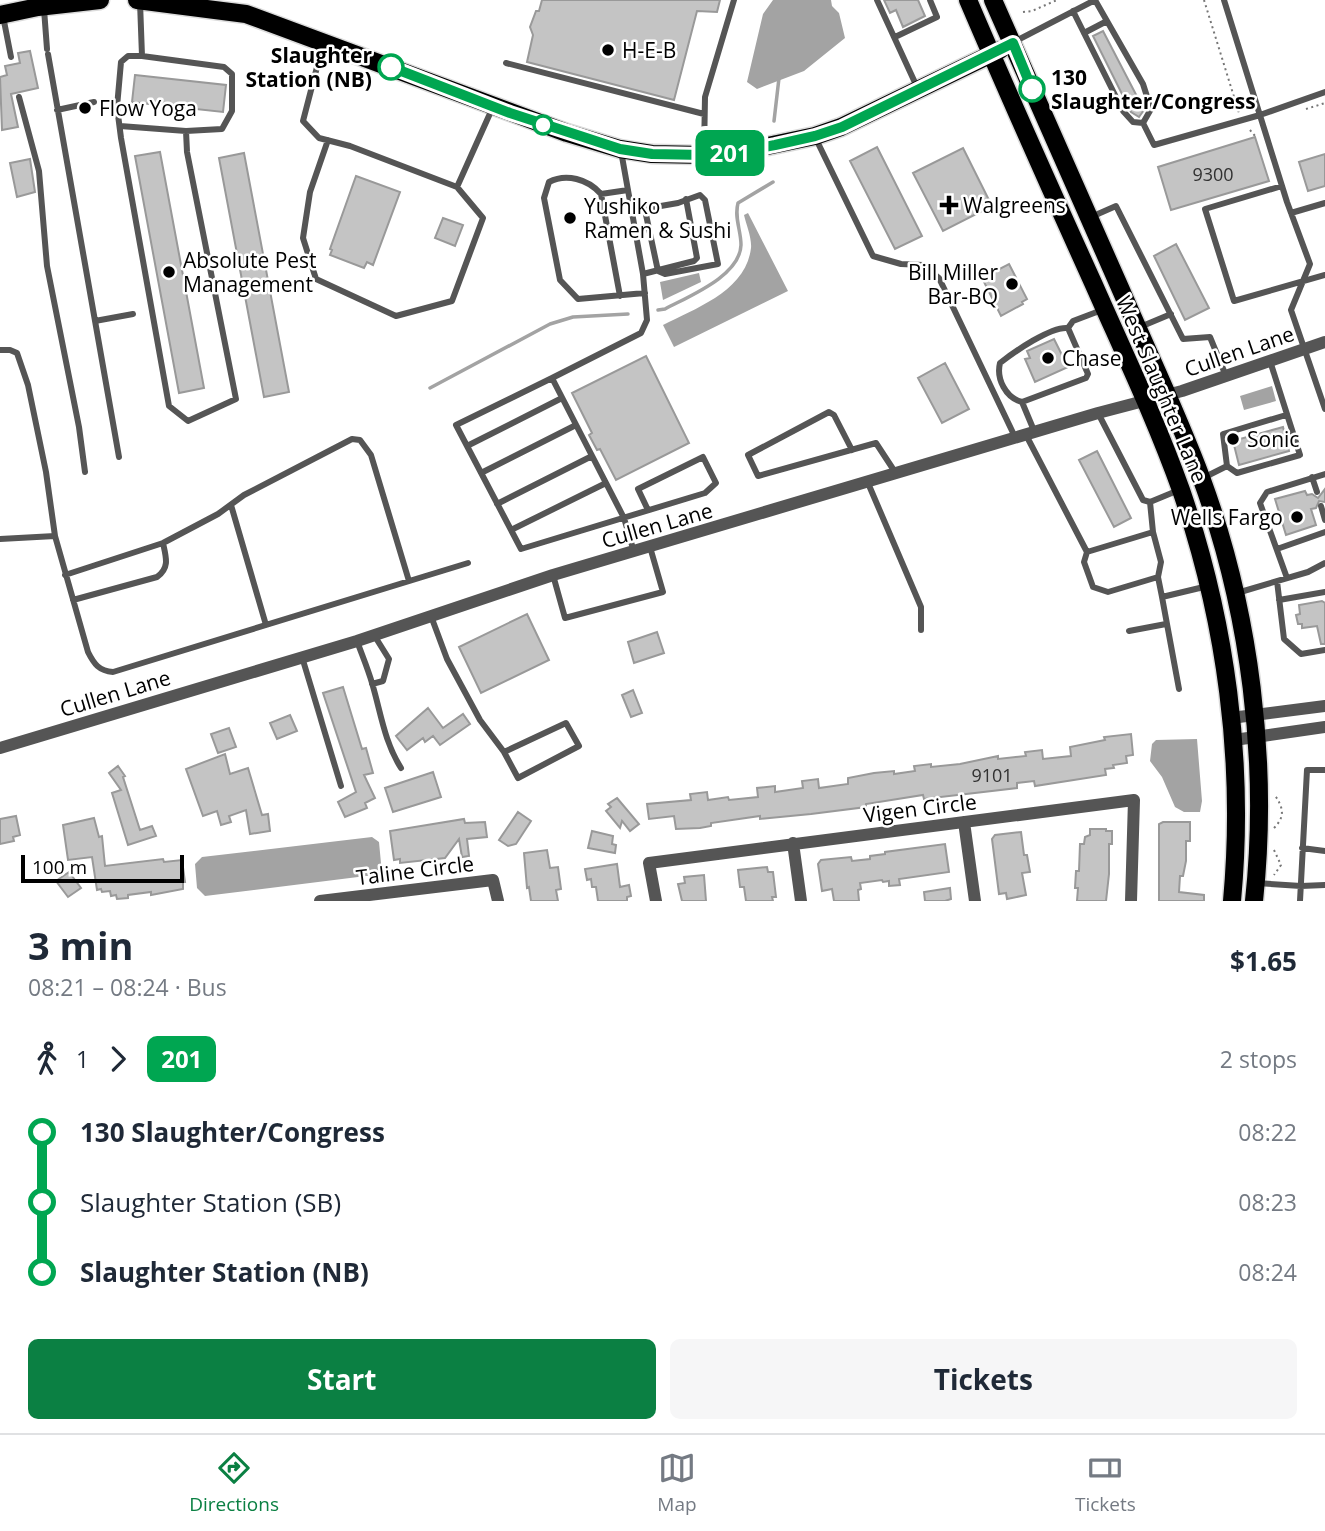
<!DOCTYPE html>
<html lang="en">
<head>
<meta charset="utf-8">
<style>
  :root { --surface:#fff; --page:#f6f6f7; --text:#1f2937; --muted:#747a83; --line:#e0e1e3; --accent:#0b8043 }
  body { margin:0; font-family:"Open Sans",sans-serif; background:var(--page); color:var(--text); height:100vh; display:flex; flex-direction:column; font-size:26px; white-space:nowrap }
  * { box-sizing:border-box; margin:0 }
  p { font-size:23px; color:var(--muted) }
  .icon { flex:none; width:38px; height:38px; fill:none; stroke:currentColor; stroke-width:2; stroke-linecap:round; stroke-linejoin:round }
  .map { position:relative; height:901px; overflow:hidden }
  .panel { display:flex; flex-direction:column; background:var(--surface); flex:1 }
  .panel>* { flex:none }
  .badge { padding:0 14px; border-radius:10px; font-size:24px; line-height:46px }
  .scale { position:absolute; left:21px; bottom:18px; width:163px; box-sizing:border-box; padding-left:7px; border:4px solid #000; border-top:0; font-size:19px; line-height:24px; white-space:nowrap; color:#000; -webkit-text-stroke:5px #fff; paint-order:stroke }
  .map>.badge { position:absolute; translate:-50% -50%; box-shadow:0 0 0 4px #fff }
  .legs { display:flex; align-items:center; gap:10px; height:77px; padding:0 28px; font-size:23px }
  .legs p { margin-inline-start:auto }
  .summary { display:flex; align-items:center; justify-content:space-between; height:119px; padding:0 28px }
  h1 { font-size:38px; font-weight:700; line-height:52px }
  .action { display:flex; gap:14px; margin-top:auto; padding:14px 28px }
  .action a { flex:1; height:80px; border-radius:10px; background:var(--accent); color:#fff; font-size:28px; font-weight:700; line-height:80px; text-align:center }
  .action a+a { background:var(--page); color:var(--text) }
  ul { padding:0 28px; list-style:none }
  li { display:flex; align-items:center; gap:24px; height:70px; font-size:26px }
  li i { display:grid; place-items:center; width:10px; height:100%; margin:0 9px; background:currentColor }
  li i::after { content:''; width:18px; height:18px; margin:-9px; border:5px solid; border-radius:50%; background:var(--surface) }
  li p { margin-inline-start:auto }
  li:first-child i { background:linear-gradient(#0000 50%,currentColor 0) }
  li:last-child i { background:linear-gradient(currentColor 50%,#0000 0) }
  .menu { display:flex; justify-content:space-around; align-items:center; height:98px; border-top:2px solid var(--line); background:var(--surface); font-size:19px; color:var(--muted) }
  .menu a { display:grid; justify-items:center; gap:4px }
  .menu .selected { color:var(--accent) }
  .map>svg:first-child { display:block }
</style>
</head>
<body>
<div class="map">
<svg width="1325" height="901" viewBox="0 0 1325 901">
  <rect width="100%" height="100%" fill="#fff"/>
  <path fill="#a3a3a3" d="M773,0h58l1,6 7,7 6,25 -41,33 -47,18 -10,-7 16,-68z
    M748,213l40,78 -114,56 -11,-22c33,-17 83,-34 88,-77 1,-10 -5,-24 -7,-33z
    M699,273l2,9 -38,18 -3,-18z
    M1272,386l4,15 -32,9 -4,-14z
    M1197,739l5,62 -2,11h-16l-9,-5 -13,-30 -12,-16 2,-17 4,-4z
    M372,837l7,5 3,32 -177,22 -8,-8 -2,-24 7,-7z"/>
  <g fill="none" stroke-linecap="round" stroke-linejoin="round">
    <path stroke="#a3a3a3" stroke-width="3.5" d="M774,121l5,-43
      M658,310l7,-1c24,-13 75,-33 76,-64 0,-15 -7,-27 -3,-42l35,-21
      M430,388l120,-64 23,-7 55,-3"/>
  </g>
  <path fill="#c4c4c4" stroke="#999" stroke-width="2" d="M542,0h178l-3,12 -20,-1 -23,89 -147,-38 6,-27 -3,-8 6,-16h3z
    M884,0h34l7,16 -22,11 -7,-17 -6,3z
    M1103,31l41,79 -5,7 -8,-5 -38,-76z
    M30,51l8,37 -27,6 7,33 -16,3 -2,-53 7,-2 -2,-9 15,-3 -2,-10z
    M135,75l91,10 -3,27 -91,-10z
    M1255,137l14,44 -98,29 -13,-43z
    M877,147l45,89 -27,13 -45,-88z
    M963,148l29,58 -49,25 -30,-58z
    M160,152l44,236 -25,5 -44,-237z
    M244,153l45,239 -25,5 -45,-239z
    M1325,154v32l-17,5 -9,-29z
    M30,159l5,33 -18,5 -7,-34z
    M356,176l44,16 -27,73 -6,-3 -3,6 -34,-13 2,-5 -2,-1z
    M443,218l20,7 -8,21 -20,-8z
    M1176,244l33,64 -24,12 -31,-64z
    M1009,264l18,35 -5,3 1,2 -22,12 -19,-38z
    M1054,339l14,28 -33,15 -10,-23 5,-1 -3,-7z
    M646,356l43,87 -73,37 -16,-31 -3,1 -8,-15 3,-2 -20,-40z
    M945,363l24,46 -27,14 -24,-45z
    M1283,427l6,24 -50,14 -6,-24z
    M1097,451l34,67 -17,9 -35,-67z
    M1325,489v13l-6,-1 -3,7 -5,1 5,16 -30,10 -11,-36 30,-8 2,4 5,-1 6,4z
    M1322,601l3,2v41h-4l-4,-18 -15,2v-4h-4l-2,-9 4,-1 -1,-9z
    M527,614l22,46 -68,33 -22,-46z
    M657,632l7,21 -30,10 -6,-21z
    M343,687l19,62 4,-1 7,25 -9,2 11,23 -10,5 2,5 -22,9 -7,-15 18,-10 -33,-99z
    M633,690l9,23 -11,4 -9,-22z
    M428,708l15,20 20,-14 7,10 -30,21 -7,-9 -8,6 -2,-4 -16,12 -11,-14z
    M290,715l7,16 -20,8 -7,-16z
    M229,728l7,19 -18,6 -7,-19z
    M1131,734l2,21 -7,1 1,7 -14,2 1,3 -9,1 1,6 -71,11 -1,-5 -17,2v5l-93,11 -1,-4 -57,9v3l-55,7 -51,5v-3l-49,7v3l-11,2 -24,1 -2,-13 -25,3 -2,-15 44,-4 -1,-6 17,-2 1,8 20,-3 1,3 29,-3 -1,-9 18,-2v6l28,-4 -1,-7 16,-2 1,9 29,-4v-6l26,-5 20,-2v3l21,-3 -1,-5 17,-2v3l29,-3 38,-8v3l28,-3 -1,-4 17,-2 1,9 28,-3 -1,-9 35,-7 -1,-3z
    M225,754l5,20 18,-6 14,47 6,-1 2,17 -20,3 -4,-24 -17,6 2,6 -10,3 -4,-14 -14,5 -17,-47z
    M118,766l7,10 -2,1 17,53 12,-4 4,10 -28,9 -16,-52 9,-3 -12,-17z
    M433,772l8,25 -48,15 -8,-24z
    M617,798l22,26 -9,7 -8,-10 -2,7 -14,-17 5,-4 -3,-3z
    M518,812l13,9 -15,23 -8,2 -9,-6z
    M16,816l4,19 -7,2 1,4 -14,3v-25z
    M94,818l5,19 3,-1 3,30 58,-7 1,3 18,-2 3,22h-2v7l-32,6v-3l-23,3v3l-11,1 -1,-4 -5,1 -1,-5 -8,1 -1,-3 -4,1 -5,-33 -24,3 -5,-35z
    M464,819l1,4 20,-1 2,15 -20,2 2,17 -7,1 -3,-18 -14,19 -45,5v-4l-6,1 -4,-29z
    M1163,822h27v19h-4v20l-3,15h-3l-1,16 25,3v6h-45v-77z
    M1090,829h16v2h6v13h-3v30l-3,27h-29l1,-13h-3l1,-17h3l1,-27h4l1,-7 5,-2z
    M592,831l21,5 -1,8 4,1 -1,8 -27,-5z
    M1021,832l3,23h3l3,17 -8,1 4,22 -19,4 -1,-6 -7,1 -7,-55 3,-4z
    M945,844l4,28 -50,7 1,6 -11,1v-5l-6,1 -1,-2 -22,3 1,6 -3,1 1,11h-25l-2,-12 -10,2 -4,-27 3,-4 30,-3 1,4 18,-2v-3l15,-2v-2z
    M547,850l3,18 8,-1 3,22 -5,1 2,11h-27l-2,-14 -2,1 -3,-35z
    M617,864l3,23 9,-2 2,11 -4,1v4h-29l-2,-14h-4l-1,-8 -4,1 -2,-11z
    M767,867l1,5h5l3,25h-4l1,4h-27l-2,-14h-4l-2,-17z
    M69,872l12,16 -13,9 -12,-16z
    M704,875l2,26h-24l-4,-17 7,-1 -1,-6z
    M950,888l1,11 -6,2h-20l-1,-9z"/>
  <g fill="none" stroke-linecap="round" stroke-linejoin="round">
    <g stroke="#dbdbdb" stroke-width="21">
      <path id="primary" d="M137,0l109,14 321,119 53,16 32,5 52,1 35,-3 76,-16 26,-9 159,-77
        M968,0c41,96 83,190 126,285 30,68 62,135 87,205 45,131 64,272 51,411
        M993,0c43,97 85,194 128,290 27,63 57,125 81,190 48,131 67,282 52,421
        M0,15l38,-8 62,-7"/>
    </g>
    <path stroke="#777" stroke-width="2" stroke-dasharray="2 3.5" stroke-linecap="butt" d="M1204,0l35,113
      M1023,12l9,-1 25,-11
      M1306,109l19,-6
      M1250,130l5,6
      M1274,828c12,-12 9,-21 0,-34
      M1274,850l7,15 -7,10"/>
    <path stroke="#555" stroke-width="6" d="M877,0l40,87
      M1224,0l63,202 23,62 -19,46 34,99
      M44,9l3,40
      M1073,11l50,100 10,11 10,1 11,22 106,-30 65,-23
      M3,16l8,41
      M1084,33l23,-12
      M895,37l42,-20 -7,-17
      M1014,42l81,-42 48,84 8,25 -8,14
      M323,44l-20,77 16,17 31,8 107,41 35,-78
      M48,54l71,403
      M142,56l82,11 8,7v37l-10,18 -36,2
      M506,63l198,51
      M19,97l20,74 8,95 32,161 6,45
      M57,110l37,-8
      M120,126l66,5 1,21 49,247 -48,22 -19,-15 -48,-268 -4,-31 4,-45 7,-6h14l-2,-54
      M816,139l57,117 28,8 22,1 16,13 76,159
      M328,140l-18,52 -7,46 13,41 80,37 56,-15 31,-83 -26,-31
      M704,153l1,-56 29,-97
      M1282,186l-77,23 29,92 91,-26
      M601,194l27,-4
      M645,210l13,61
      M632,211l46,-8 22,-8 5,5 13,64 -53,10 -7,-3
      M1291,213l34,-10
      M1091,217l25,-11 67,133 27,-2 16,39
      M643,274l51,-13 3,-3 -11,-59
      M620,296l-19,-102c-13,-15 -35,-21 -52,-12l-5,16 16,82 18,19 67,-6
      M95,321l38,-7
      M1140,327l31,-13
      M0,350h10l7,3 11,32 18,87 9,64 -55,3
      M1270,361l30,94 -63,18 -10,-7 -4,-32 63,-19
      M552,378l89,-45 6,-13 -4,-46 -22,-123
      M1022,402c-16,-4 -26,-23 -22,-39 14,-11 51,-37 68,-35
      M1098,413l45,87 7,2 29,-12
      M1035,433l-13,-31 64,-24 2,-4 -20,-46 5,-7 29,-11
      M1026,435l61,117 -3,10 9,25 15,5 50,-15 3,-15 -8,-30 -66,20
      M467,446l95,-48
      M852,450l-18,-35 -5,-3 -81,43 10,21 118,-33 19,29
      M481,473l95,-48
      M1312,477l5,15
      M1203,478l24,-12
      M868,483l53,124v23
      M1150,502l3,30
      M497,504l95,-48
      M231,505l35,120
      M1321,506l4,14
      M511,530l95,-47
      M55,536l33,116c6,12 11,19 25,20l355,-109
      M1277,549l48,-17
      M634,552l-10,-34 -72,-140 -96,47 65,124 184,-56 11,-10 -13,-26 -65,32 10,21
      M65,575l98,-32 55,-29 26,-19 108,-56 8,1 11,15 38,126
      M553,575l12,43 98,-26 -13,-45
      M1158,577l4,20 46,-11
      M1287,578l-27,-75 7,-11 58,-18
      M1277,581l7,58 17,15 24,-4
      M1237,593l71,-21 17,-9
      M1162,597l17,92
      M73,600l84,-23c13,-9 9,-20 6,-34
      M1279,600l46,-8
      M431,616l16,43 33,61 24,32 14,26 61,-32 -13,-23 -62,29
      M1129,631l37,-7
      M357,641c5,14 11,28 15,42 9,30 12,58 29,85
      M302,657l39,129
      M372,684l11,-3 6,-22 -15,-24
      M1302,848l23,3
      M1257,883l44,3 24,-1
      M1300,901l7,-131h18"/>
    <path stroke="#555" stroke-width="12" d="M1231,718l94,-12
      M1234,740l91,-13
      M0,748l357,-107 196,-66 545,-162 84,-22 143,-49
      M964,822l11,79
      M793,843l8,58
      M320,901l173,-21 5,21
      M656,901l-7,-38 485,-63 -3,101"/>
    <use href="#primary" stroke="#000" stroke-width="18"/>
  </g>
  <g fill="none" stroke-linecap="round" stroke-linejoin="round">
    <g stroke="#fff" stroke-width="16">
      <path id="line-1" d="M391,67l119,46 110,36 32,5 52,1 35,-3 36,-7 40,-9 27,-9 171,-84 19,46"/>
    </g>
    <use href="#line-1" stroke="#00a651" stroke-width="10"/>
  </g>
  <g fill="#000" stroke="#fff" stroke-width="2.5">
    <circle cx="608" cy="50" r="7"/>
    <circle cx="85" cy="108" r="7"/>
    <path d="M945.5 194.5h7v7h7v7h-7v7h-7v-7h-7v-7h7z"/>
    <circle cx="570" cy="218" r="7"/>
    <circle cx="169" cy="272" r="7"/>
    <circle cx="1012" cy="284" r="7"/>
    <circle cx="1048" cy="358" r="7"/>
    <circle cx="1233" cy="439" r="7"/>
    <circle cx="1297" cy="517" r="7"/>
  </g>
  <g fill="#fff" stroke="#00a651" stroke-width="3.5">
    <circle cx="391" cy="67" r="12"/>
    <circle cx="1032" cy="89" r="12"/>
    <circle cx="543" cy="125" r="9"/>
  </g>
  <g text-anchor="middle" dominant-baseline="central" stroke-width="5" stroke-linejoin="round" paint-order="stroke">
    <g font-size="18" fill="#313131">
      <text x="1213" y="174">9300</text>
      <text x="992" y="775">9101</text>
    </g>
    <g font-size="21" fill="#000" stroke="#fff" text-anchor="start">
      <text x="622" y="50">H-E-B</text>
      <text x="99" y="108">Flow Yoga</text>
      <text x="963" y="205">Walgreens</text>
      <text x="584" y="206">Yushiko<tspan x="584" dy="24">Ramen &amp; Sushi</tspan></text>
      <text x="183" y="260">Absolute Pest<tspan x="183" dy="24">Management</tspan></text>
      <text x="998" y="272" text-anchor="end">Bill Miller<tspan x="998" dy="24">Bar-BQ</tspan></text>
      <text x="1062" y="358">Chase</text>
      <text x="1247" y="439">Sonic</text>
      <text x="1283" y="517" text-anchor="end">Wells Fargo</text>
    </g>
    <g font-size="21" font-weight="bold" fill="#000" stroke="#fff" text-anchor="end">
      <text x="372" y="55">Slaughter<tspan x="372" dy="24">Station (NB)</tspan></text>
      <text x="1051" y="77" text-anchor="start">130<tspan x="1051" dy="24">Slaughter/Congress</tspan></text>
    </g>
    <g font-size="21" fill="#000" stroke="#fff">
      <text transform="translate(1239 351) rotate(-19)">Cullen Lane</text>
      <text transform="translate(1162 389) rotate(67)">West Slaughter Lane</text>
      <text transform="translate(657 525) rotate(-16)">Cullen Lane</text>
      <text transform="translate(115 693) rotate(-17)">Cullen Lane</text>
      <text transform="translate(920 808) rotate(-7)">Vigen Circle</text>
      <text transform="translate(415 870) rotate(-7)">Taline Circle</text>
    </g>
  </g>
</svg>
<div class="scale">100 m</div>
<b class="badge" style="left:730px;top:153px;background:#00a651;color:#fff">201</b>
</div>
<section class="panel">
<div class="summary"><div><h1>3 min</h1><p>08:21 – 08:24 · Bus</p></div><b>$1.65</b></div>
<div class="legs"><svg class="icon" aria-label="walk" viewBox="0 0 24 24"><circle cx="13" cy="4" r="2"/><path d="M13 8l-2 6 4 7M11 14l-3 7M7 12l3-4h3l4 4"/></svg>1<svg class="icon" aria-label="forward" viewBox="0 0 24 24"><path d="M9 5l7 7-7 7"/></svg><b class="badge" style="background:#00a651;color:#fff">201</b><p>2 stops</p></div>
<ul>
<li><i style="color:#00a651"></i><b>130 Slaughter/Congress</b><p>08:22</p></li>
<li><i style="color:#00a651"></i><span>Slaughter Station (SB)</span><p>08:23</p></li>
<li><i style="color:#00a651"></i><b>Slaughter Station (NB)</b><p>08:24</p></li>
</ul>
<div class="action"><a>Start</a><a>Tickets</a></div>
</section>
<nav class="menu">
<a class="selected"><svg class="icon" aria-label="directions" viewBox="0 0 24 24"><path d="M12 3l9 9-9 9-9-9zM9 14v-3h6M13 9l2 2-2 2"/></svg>Directions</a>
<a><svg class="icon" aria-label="map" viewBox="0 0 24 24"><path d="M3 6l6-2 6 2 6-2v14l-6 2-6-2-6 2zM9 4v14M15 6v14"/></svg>Map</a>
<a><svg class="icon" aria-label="tickets" viewBox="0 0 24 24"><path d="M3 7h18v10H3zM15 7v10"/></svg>Tickets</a>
</nav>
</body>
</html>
